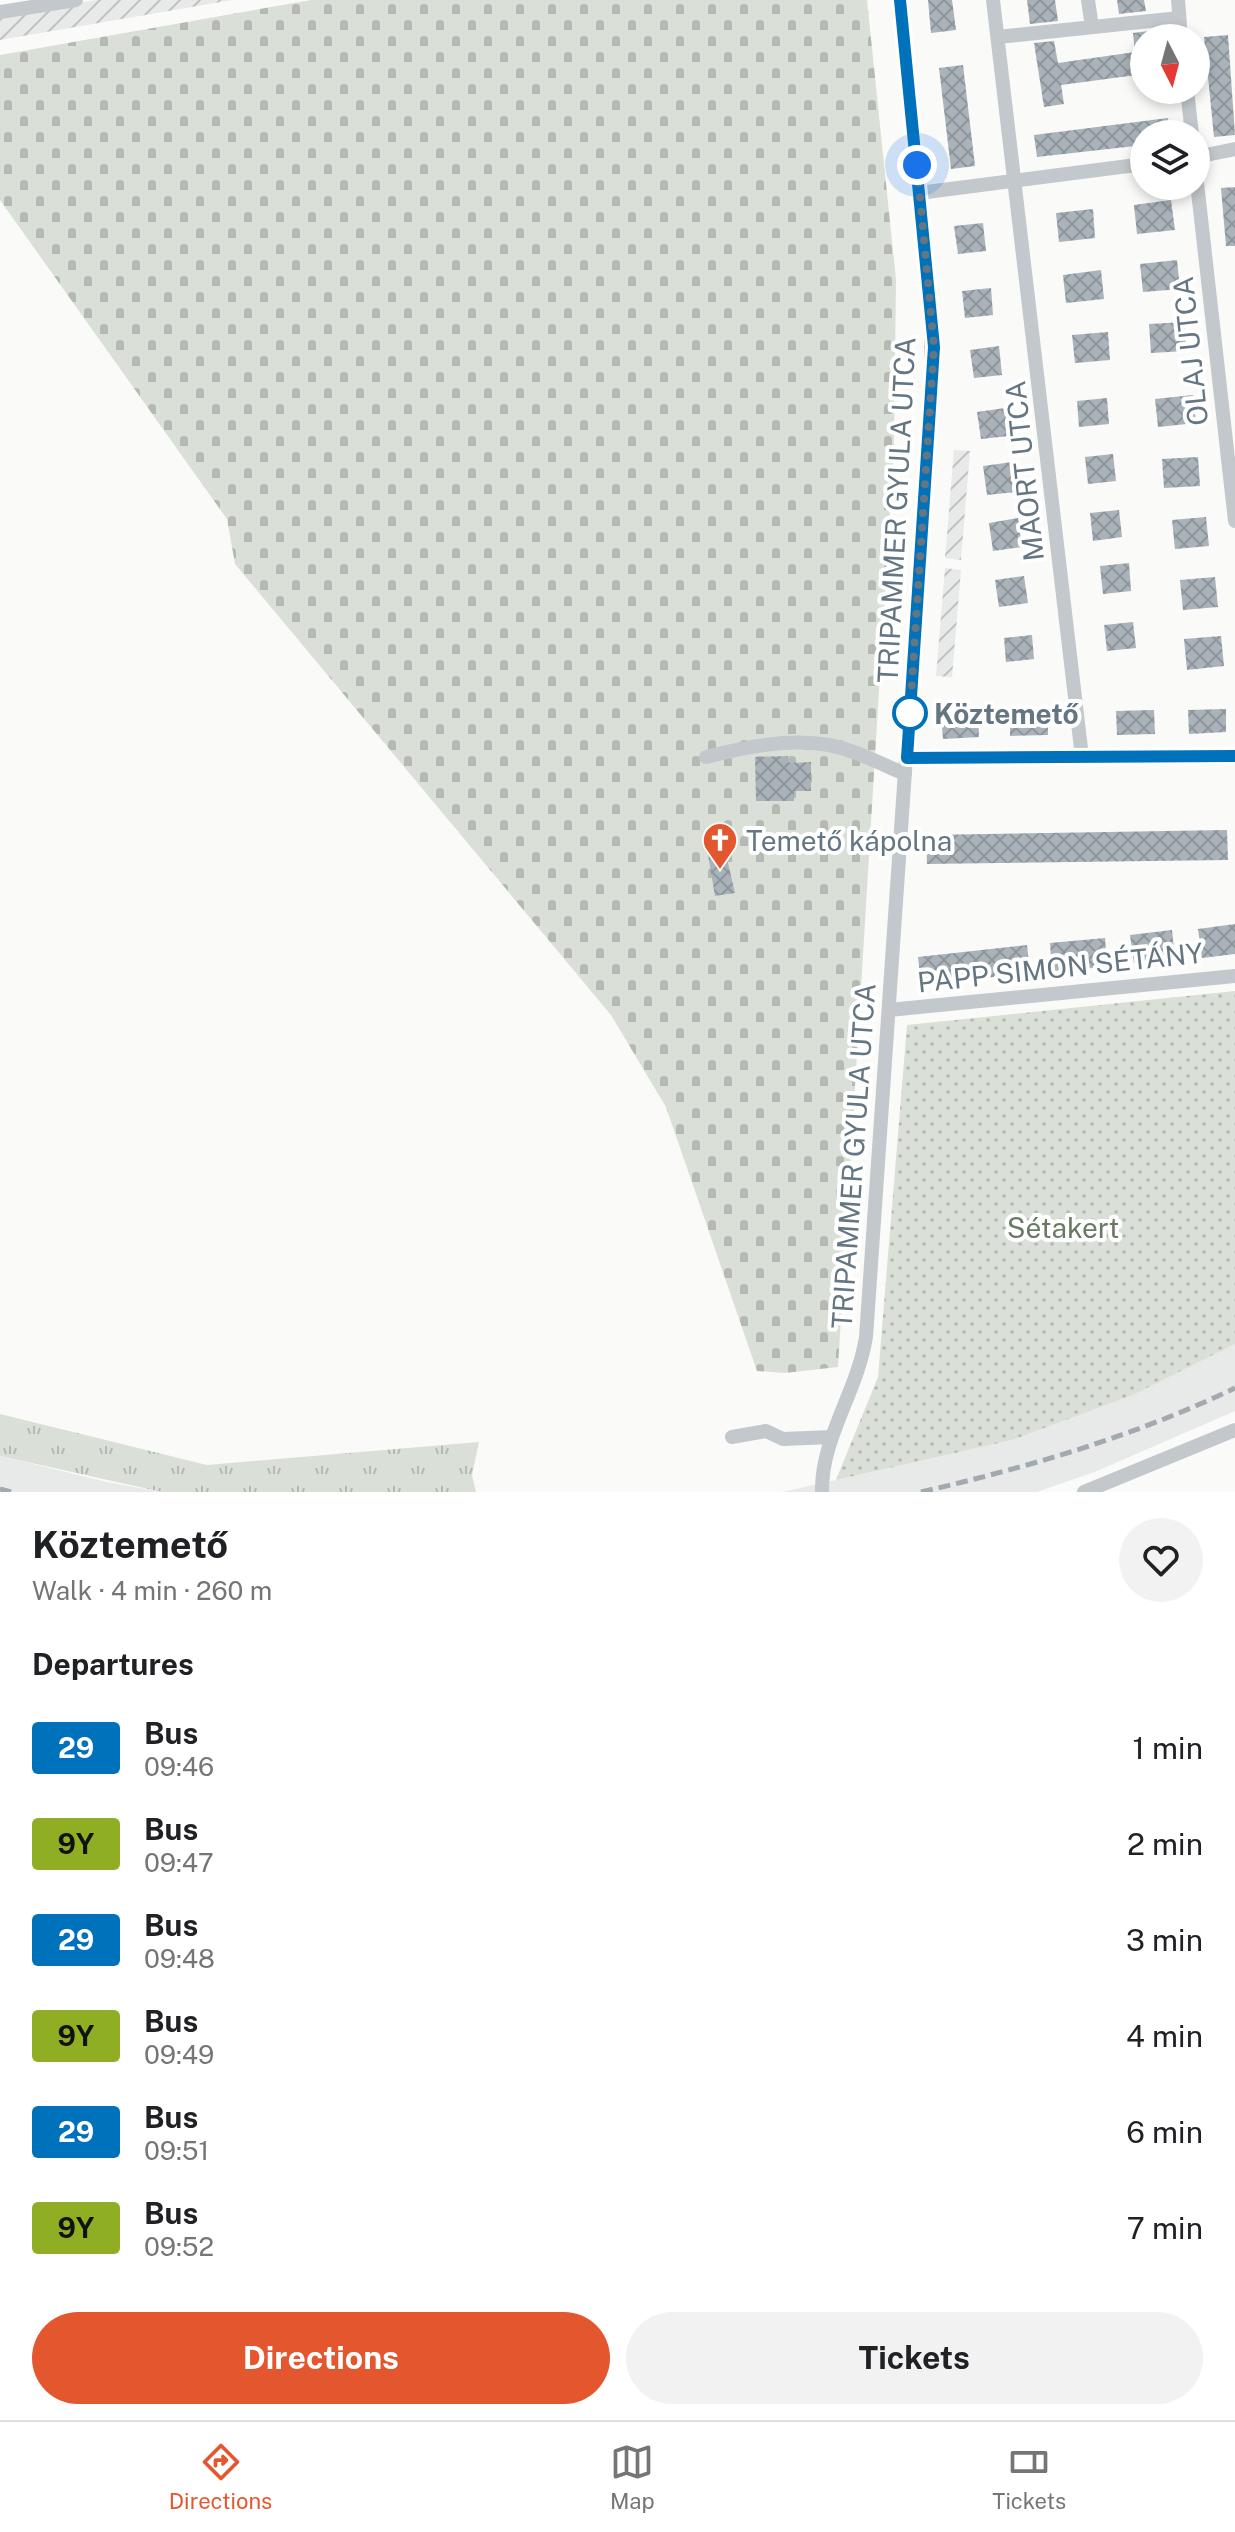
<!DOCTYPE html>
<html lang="en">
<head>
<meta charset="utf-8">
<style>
  :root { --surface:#fff; --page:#f2f2f2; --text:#202124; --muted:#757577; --line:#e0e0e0; --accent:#e4572e }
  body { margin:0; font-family:"Public Sans",sans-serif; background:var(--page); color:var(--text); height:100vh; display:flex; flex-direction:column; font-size:30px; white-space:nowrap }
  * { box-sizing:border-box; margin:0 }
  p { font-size:26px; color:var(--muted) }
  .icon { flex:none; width:44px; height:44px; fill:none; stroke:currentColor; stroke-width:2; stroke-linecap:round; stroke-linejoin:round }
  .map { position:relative; height:1492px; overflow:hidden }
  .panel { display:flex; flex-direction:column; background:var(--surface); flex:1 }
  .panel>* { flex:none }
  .badge { padding:0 16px; border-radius:6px; font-size:28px; line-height:52px }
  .needle { width:52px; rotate:174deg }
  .controls { position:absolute; left:1130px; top:24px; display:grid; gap:16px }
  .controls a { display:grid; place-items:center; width:80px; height:80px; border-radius:50%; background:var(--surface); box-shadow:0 4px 12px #0003; font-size:40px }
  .you { position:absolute; width:40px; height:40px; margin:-20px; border:6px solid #fff; border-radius:50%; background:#1a73e8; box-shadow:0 0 0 12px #1a73e833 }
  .map>.badge { position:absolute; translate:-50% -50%; box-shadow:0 0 0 4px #fff }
  h2 { padding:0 32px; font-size:30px; line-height:72px }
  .round { display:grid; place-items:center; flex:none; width:84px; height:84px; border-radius:42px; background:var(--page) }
  .summary { display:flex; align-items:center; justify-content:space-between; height:136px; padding:0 32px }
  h1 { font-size:38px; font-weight:700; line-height:60px }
  .primary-button { display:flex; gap:16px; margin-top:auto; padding:16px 32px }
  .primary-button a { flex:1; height:92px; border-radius:48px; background:var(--accent); color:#fff; font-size:32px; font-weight:700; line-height:92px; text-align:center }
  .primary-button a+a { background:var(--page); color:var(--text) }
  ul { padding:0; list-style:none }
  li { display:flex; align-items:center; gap:24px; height:96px; padding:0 32px }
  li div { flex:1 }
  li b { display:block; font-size:30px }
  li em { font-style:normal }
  li .badge { min-width:88px; font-weight:700; text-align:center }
  .tabs { display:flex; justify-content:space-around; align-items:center; height:112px; border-top:2px solid var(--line); background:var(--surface); font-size:22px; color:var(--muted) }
  .tabs a { display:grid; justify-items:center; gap:4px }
  .tabs .current { color:var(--accent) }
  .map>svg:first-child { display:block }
</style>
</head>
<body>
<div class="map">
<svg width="1235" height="1492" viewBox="0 0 1235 1492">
  <defs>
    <pattern id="industrial-furrows" width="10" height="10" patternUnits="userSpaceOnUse" patternTransform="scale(2)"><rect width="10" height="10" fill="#e8e9e9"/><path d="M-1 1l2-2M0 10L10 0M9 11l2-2" fill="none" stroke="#c0c1c2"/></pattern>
    <pattern id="grass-tufts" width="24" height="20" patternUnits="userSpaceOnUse" patternTransform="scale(2)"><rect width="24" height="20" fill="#dadfd7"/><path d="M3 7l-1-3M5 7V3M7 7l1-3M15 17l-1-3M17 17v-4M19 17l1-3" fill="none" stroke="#b4b9b4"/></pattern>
    <pattern id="cemetery-stones" width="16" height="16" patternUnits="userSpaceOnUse" patternTransform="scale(2)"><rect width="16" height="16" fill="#dadfd7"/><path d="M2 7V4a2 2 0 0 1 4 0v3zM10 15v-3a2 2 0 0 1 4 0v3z" fill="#b4b9b4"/></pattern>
    <pattern id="park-dots" width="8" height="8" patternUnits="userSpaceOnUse" patternTransform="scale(2)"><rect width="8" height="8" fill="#dadfd7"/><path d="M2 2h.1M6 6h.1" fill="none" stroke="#b4b9b4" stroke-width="1.8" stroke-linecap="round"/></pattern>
    <pattern id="building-cross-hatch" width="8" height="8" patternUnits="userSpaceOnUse" patternTransform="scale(2)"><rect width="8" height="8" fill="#aab3b9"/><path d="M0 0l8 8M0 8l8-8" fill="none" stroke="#8e969c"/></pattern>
  </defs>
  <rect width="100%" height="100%" fill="#fafaf8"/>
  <path fill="#e8e9e9" d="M1235,1344v67l-138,60 -60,21h-254l229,-52 121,-45z
    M0,1456l107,26 55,10h-162z"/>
  <path fill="url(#industrial-furrows)" d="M96,0h136l-232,40v-24z
    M954,450l16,1 -9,109 -16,-2z
    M945,568l16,2 -9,107 -16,-1z"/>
  <path fill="url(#grass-tufts)" d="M0,1414l207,51 272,-23 -7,33 4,17h-314l-162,-36z"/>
  <path fill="url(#cemetery-stones)" d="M311,0h556l29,280 -2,163 -56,924 -53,6 -28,-2 -91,-264 -55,-92 -376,-451 -8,-45 -227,-319v-145z"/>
  <path fill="url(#park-dots)" d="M1235,991v353l-102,51 -121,45 -176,40 42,-103 29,-352z"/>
  <path fill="url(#building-cross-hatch)" d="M928,0h24l4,30 -25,3z
    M1027,0h28l3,21 -28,3z
    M1117,0h27l2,11 -27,3z
    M1149,31v7h-5v36l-83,11 3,19 -20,3 -10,-64 20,-2 4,22 77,-11 -2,-19z
    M1228,35l7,100 -21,2 -10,-100z
    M963,65l12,101 -24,3 -12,-101z
    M1168,118l2,16h-26v11l-107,12 -3,-22z
    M1235,187v59h-9l-5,-58z
    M1171,200l4,30 -38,4 -3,-29z
    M1093,209l2,29 -36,4 -3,-29z
    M983,223l3,28 -28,3 -4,-28z
    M1177,260l3,29 -37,3 -3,-28z
    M1101,270l3,29 -38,4 -3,-28z
    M991,288l2,27 -28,3 -3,-27z
    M1184,322l2,29 -35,2 -2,-29z
    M1108,332l2,28 -35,3 -3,-28z
    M999,346l3,29 -28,3 -4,-28z
    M1193,395l3,28 -38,4 -3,-28z
    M1107,398l2,26 -30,3 -2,-26z
    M1005,408l4,28 -28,3 -4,-27z
    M1113,454l3,27 -28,3 -3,-27z
    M1198,457l2,29 -36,2 -2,-29z
    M1012,462l4,30 -29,3 -4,-29z
    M1119,510l3,27 -29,4 -3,-28z
    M1206,517l3,29 -34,3 -3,-29z
    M1018,518l4,29 -29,4 -4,-28z
    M1129,563l2,28 -28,3 -3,-28z
    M1024,576l4,27 -29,4 -4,-27z
    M1215,577l3,30 -35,3 -3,-30z
    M1133,622l3,26 -29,3 -3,-26z
    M1032,635l2,24 -28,3 -2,-24z
    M1221,636l3,30 -37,4 -3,-31z
    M1226,709v23l-37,2 -1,-24z
    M1154,710l1,24 -38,1 -1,-24z
    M1048,711v24l-38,1v-24z
    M978,714l1,23 -36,2 -2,-24z
    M788,756l1,7 22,-1v29h-17v10h-38l-1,-44z
    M1227,830l1,30 -301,4 -1,-29z
    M724,846l11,47 -20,3 -8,-47z
    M1235,924v30l-33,4 -4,-29z
    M1172,930l3,28 -41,5 -4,-28z
    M1105,938l2,29 -55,4 -2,-28z
    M1027,945l3,28 -109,12 -3,-28z"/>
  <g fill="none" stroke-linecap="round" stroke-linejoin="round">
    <path stroke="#c3c8cc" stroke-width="14" d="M993,0l89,757
      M1088,0l4,27
      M1178,0l3,38
      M0,12l76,-12
      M998,37l181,-19
      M1187,90l5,44
      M1196,157l39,-8
      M1196,174l39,347
      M919,193l225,-29
      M706,757c40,-10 82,-19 123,-12 26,5 52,19 76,29
      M907,758l328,-2
      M889,1010l346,-34
      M732,1437l34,-6 17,8 49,-2
      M822,1492c-1,-54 35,-99 44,-155l65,-943v-89l-31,-305
      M1084,1492l151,-62"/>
    <path stroke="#a2aab0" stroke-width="5" stroke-dasharray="12 6" stroke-linecap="butt" d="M0,1489l11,3
      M921,1492c108,-25 214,-56 314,-104"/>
  </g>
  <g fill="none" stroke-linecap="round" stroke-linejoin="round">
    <g stroke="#fff" stroke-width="18">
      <path id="line" d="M900,0l34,347 -27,411 328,-2"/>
    </g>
    <use href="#line" stroke="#0072bc" stroke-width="12"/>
    <path stroke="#657683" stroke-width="8" stroke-dasharray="0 14.4" d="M910,713l-1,15 25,-381 -17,-182"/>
  </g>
  <defs>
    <g id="church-pin" transform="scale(1.8)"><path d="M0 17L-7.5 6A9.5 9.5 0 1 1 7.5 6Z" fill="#e4572e" stroke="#fff"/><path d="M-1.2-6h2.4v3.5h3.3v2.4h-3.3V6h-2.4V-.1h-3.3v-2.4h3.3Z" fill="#fff"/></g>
  </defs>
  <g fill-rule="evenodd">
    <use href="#church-pin" x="720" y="840"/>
  </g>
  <circle fill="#fff" stroke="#0072bc" stroke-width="4" cx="910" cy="713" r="16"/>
  <g text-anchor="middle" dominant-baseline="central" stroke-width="8" stroke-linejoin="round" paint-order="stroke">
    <g font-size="28" fill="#657683" stroke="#fff">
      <text transform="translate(1190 351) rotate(-96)">OLAJ UTCA</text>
      <text transform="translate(1024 471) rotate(-96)">MAORT UTCA</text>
      <text transform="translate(896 510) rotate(-87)">TRIPAMMER GYULA UTCA</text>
      <text transform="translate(1060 967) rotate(-6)">PAPP SIMON SÉTÁNY</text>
      <text transform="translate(853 1156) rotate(-86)">TRIPAMMER GYULA UTCA</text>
    </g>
    <g font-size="28" font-weight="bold" fill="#657683" stroke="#fff" text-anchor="start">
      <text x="934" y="713">Köztemető</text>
    </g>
    <g font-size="28" fill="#657683" stroke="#fff" text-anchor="start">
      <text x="746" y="840">Temető kápolna</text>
    </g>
    <g font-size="28" fill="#687a64" stroke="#fff">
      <text x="1063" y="1227">Sétakert</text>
    </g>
  </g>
</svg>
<div class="controls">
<a><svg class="needle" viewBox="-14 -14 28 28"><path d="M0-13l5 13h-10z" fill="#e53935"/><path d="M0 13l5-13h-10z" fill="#757577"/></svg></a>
<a><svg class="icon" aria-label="layers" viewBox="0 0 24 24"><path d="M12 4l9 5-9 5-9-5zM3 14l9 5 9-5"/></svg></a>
</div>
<div class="you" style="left:917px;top:165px"></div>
</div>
<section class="panel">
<div class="summary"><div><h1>Köztemető</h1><p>Walk · 4 min · 260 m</p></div><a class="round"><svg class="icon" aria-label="heart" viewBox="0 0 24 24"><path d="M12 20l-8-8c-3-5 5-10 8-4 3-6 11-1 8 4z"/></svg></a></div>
<h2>Departures</h2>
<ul>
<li><span class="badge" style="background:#0072bc;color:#fff">29</span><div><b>Bus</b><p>09:46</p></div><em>1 min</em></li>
<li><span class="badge" style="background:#90ae24;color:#111">9Y</span><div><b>Bus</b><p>09:47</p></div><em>2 min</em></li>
<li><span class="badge" style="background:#0072bc;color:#fff">29</span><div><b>Bus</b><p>09:48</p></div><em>3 min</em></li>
<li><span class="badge" style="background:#90ae24;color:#111">9Y</span><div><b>Bus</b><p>09:49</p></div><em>4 min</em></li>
<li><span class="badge" style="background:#0072bc;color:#fff">29</span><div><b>Bus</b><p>09:51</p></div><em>6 min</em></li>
<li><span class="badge" style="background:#90ae24;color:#111">9Y</span><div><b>Bus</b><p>09:52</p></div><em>7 min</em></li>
</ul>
<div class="primary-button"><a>Directions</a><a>Tickets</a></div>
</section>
<nav class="tabs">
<a class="current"><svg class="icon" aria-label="directions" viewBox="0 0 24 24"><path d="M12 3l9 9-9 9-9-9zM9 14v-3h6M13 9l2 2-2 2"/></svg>Directions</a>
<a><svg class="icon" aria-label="map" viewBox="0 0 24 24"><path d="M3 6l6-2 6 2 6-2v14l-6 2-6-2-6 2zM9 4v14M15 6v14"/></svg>Map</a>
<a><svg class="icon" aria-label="tickets" viewBox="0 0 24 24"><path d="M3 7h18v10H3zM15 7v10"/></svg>Tickets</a>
</nav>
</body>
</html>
